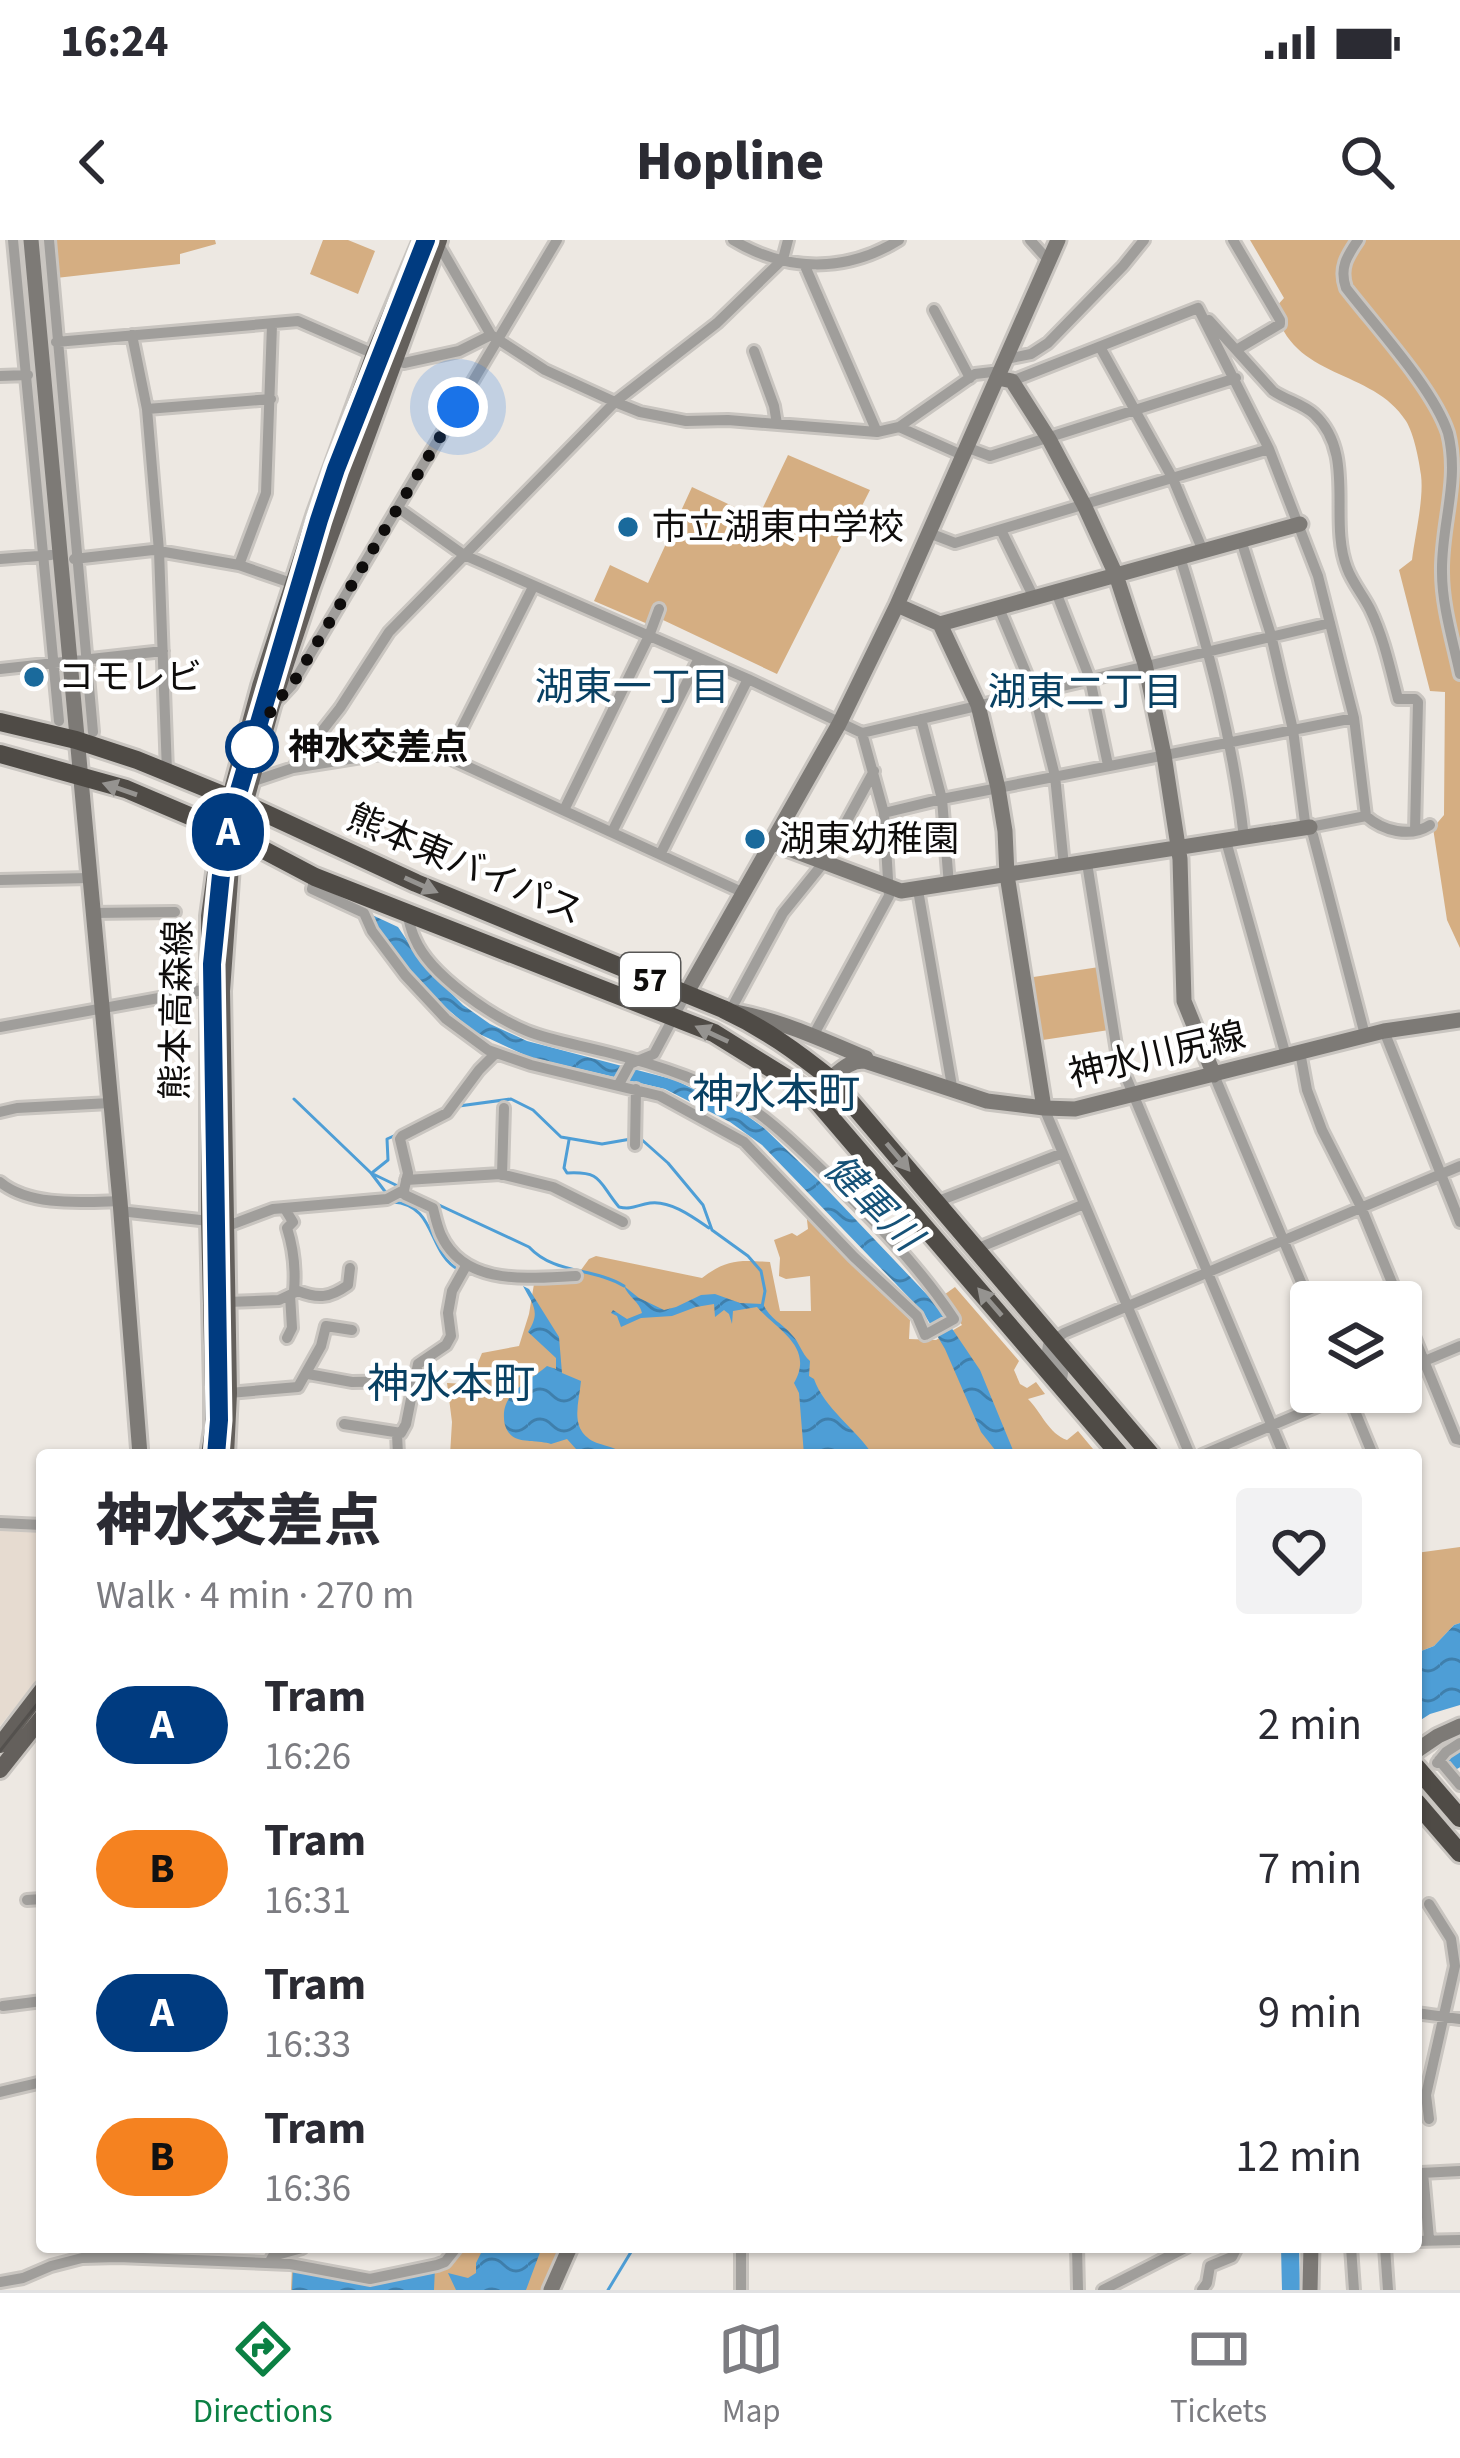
<!DOCTYPE html>
<html lang="en">
<head>
<meta charset="utf-8">
<style>
  :root { --surface:#fff; --page:#f2f2f3; --text:#2b2b33; --muted:#7c7c81; --line:#e1e1e2; --accent:#0b8043 }
  body { margin:0; font-family:"Source Sans 3","Noto Sans JP",sans-serif; background:var(--page); color:var(--text); height:100vh; display:flex; flex-direction:column; font-size:45px; white-space:nowrap }
  * { box-sizing:border-box; margin:0 }
  p { font-size:39px; color:var(--muted) }
  .icon { flex:none; width:66px; height:66px; fill:none; stroke:currentColor; stroke-width:2; stroke-linecap:round; stroke-linejoin:round }
  .map { position:relative; flex:1; overflow:hidden }
  .panel { position:absolute; left:36px; top:1209px; width:1386px; height:804px; display:flex; flex-direction:column; background:var(--surface); border-radius:12px; box-shadow:0 3px 9px #0004 }
  .panel>* { flex:none }
  .badge { padding:0 24px; border-radius:39px; font-size:42px; line-height:78px }
  .buttons { position:absolute; left:1290px; top:1041px; display:grid; gap:24px }
  .buttons a { display:grid; place-items:center; width:132px; height:132px; border-radius:12px; background:var(--surface); box-shadow:0 3px 9px #0004; font-size:60px }
  .you { position:absolute; width:60px; height:60px; margin:-30px; border:9px solid #fff; border-radius:50%; background:#1a73e8; box-shadow:0 0 0 18px #1a73e833 }
  .map>.badge { position:absolute; translate:-50% -50%; box-shadow:0 0 0 6px #fff }
  .round { display:grid; place-items:center; flex:none; width:126px; height:126px; border-radius:12px; background:var(--page) }
  .head { display:flex; align-items:center; justify-content:space-between; height:204px; padding:0 60px }
  h1 { font-size:57px; font-weight:800; line-height:90px }
  ul { padding:0; list-style:none }
  li { display:flex; align-items:center; gap:36px; height:144px; padding:0 60px }
  li div { flex:1 }
  li b { display:block; font-size:45px }
  li em { font-style:normal }
  li .badge { min-width:132px; font-weight:700; text-align:center }
  .status { display:flex; justify-content:space-between; align-items:center; height:84px; padding:0 60px; background:var(--surface); direction:ltr }
  .status svg { height:33px; fill:currentColor }
  header { display:flex; justify-content:space-between; align-items:center; height:156px; padding:0 60px; background:var(--surface); font-size:54px; font-weight:800 }
  .tabs { display:flex; justify-content:space-around; align-items:center; height:168px; border-top:3px solid var(--line); background:var(--surface); font-size:33px; color:var(--muted) }
  .tabs a { display:grid; justify-items:center; gap:6px }
  .tabs .on { color:var(--accent) }
  .map>svg:first-child { display:block }
</style>
</head>
<body>
<div class="status"><b>16:24</b><svg viewBox="0 0 49 12"><path d="M0 12V9h3v3zM5 12V6h3v6zM10 12V3h3v9zM15 12V0h3v12zM26 1h20v11H26zM47 4h2v5h-2z"/></svg></div>
<header><svg class="icon" aria-label="back" viewBox="0 0 24 24"><path d="M15 5l-7 7 7 7"/></svg>Hopline<svg class="icon" aria-label="search" viewBox="0 0 24 24"><circle cx="10" cy="10" r="6"/><path d="M15 15l6 6"/></svg></header>
<div class="map">
<svg width="1460" height="2050" viewBox="0 0 1460 2050">
  <defs>
    <pattern id="water-waves" width="16" height="10" patternUnits="userSpaceOnUse" patternTransform="scale(3)"><rect width="16" height="10" fill="#4e9ed6"/><path d="M0 5q4-4 8 0t8 0" fill="none" stroke="#3f7fac"/></pattern>
  </defs>
  <rect width="100%" height="100%" fill="#ede8e2"/>
  <path fill="#e6dbd0" d="M0,1289l42,4v141l-42,52z"/>
  <path fill="#d5ae82" d="M53,0h162l1,4 -36,10v10l-124,14z
    M323,0h25l27,11 -17,43 -48,-20z
    M1250,0h210v708l-13,-28 -14,-92 11,-13 1,-123 -15,-1 -31,-121 13,-10c3,-25 12,-61 9,-85 -2,-15 -7,-41 -15,-54 -33,-53 -115,-41 -131,-113l9,-10z
    M788,215l82,35 -93,184 -114,-54 -6,8 -63,-27 16,-36 38,18 44,-96 66,31z
    M1099,727l10,63 -73,11 -9,-63z
    M806,971l104,109 -1,19 27,1 26,-15 -21,-28 14,-10 64,74 -5,9 6,14 7,4 9,-6 9,12 -17,5c13,13 21,35 39,41l11,-9 20,24h-648l2,-33 -5,-39 22,1 13,-31 37,-7 10,-32 5,-30 5,-3h34l16,-22 7,-3 106,22c25,-19 37,-18 68,-16l10,49h31l-1,-35 -24,3 -7,-3 1,-18 -6,-18 18,-7 5,3 11,-7z
    M1460,1307v76l-6,2 -20,21 -18,7v-100z
    M462,2007h103l-18,43h-256l1,-23 72,17 74,-17z"/>
  <path fill="url(#water-waves)" d="M370,674l28,13 27,40 38,38 27,19 37,17 148,39 71,35 18,13 55,53 115,121 46,68 35,85h-16l-18,-23 -36,-83 -22,-37 -161,-167 -32,-23 -65,-33 -136,-32 -56,-26 -57,-49 -14,-16z
    M523,1046l6,3 30,48 3,36 19,8c-2,23 -13,50 16,62 12,4 18,4 28,12h-50l1,-6 -9,-10 -16,5c-11,-4 -30,-1 -39,-8 -5,-4 -8,-11 -8,-18 -2,-26 26,-37 43,-52l9,3v-11l-28,-26c13,-20 5,-27 -5,-46z
    M624,1046l15,12 25,12 12,-3 25,-12 14,-1 25,9 23,1c7,15 19,19 29,31 8,8 9,18 18,26l-1,15 5,3c10,29 42,50 59,76h-69l-5,-62 -5,-10c21,-36 -17,-53 -37,-76l-24,4 -1,13 -3,-10 -5,-4 -9,7 -1,-13 -18,3 -24,9 -31,2 -20,9 -4,-11 -6,-3 2,-3 14,9 15,-6c-2,-11 -14,-16 -18,-27z
    M1460,1383v82l-30,9 -14,9v-70l18,-7 20,-21z
    M484,2007h58l-16,43h-70l-8,-17 20,5 8,-5v-10z
    M293,2027l72,18h11l59,-17 -1,22h-142z"/>
  <g fill="none" stroke-linecap="round" stroke-linejoin="round">
    <path stroke="#4e9ed6" stroke-width="3" d="M294,859l77,74 22,29c44,3 34,51 66,68
      M459,866l52,-7 22,11 28,27 41,7 29,-5
      M641,899l27,24 35,42 9,25 36,26 13,15 4,20 -3,16
      M569,900l-5,28 3,5c36,-2 31,9 52,34 13,3 18,-2 31,-4 20,-3 43,14 59,25
      M373,932l15,-12 -1,-21 9,-4
      M371,933l31,15
      M411,952l118,55c26,28 64,20 95,39
      M608,2050l26,-43"/>
    <path stroke="#4e9ed6" stroke-width="18" d="M1449,1523l11,-6
      M1290,2007l1,43"/>
    <g stroke="#c9c5c0" stroke-width="16">
      <path id="street" d="M13,0l46,481
        M49,0l44,492
        M733,0c53,32 113,33 166,0
        M1030,0l19,21
        M1233,0l47,80v4l-44,26
        M1358,0c-11,16 -19,28 -12,48 30,39 87,100 102,145 12,48 -7,92 -6,139 0,34 11,69 18,102
        M439,5l52,90 54,35 70,32 25,10 46,9 42,-1 149,12 22,-5 63,28
        M805,26l72,166
        M934,70l36,68
        M1209,80l64,71c13,9 30,13 41,23 43,40 14,105 33,154 5,14 16,27 23,41 14,29 20,59 28,90h17l3,3 -3,129
        M132,95l15,74 12,142 8,221
        M56,102l242,-21 76,33 30,9 55,-12 32,-16
        M1100,107l73,132 30,72
        M754,111l20,55 3,18
        M1006,119l25,-5 17,-11 75,-77 21,-26
        M0,136l28,-1
        M1012,141l186,-73 71,141 49,127 36,142 12,98 -56,11
        M147,169l124,-10
        M899,187l76,-53 26,-3
        M966,207l24,9 246,-78
        M398,268l66,47 284,124 114,54 468,-110
        M1001,290l33,68
        M929,293l26,10 314,-94
        M1241,300l30,95 22,95 12,92 8,13 52,200
        M1180,317c29,93 53,184 64,281
        M0,319l51,-4
        M74,319l79,-9 86,15 58,20
        M239,325l27,-72 6,-168
        M1056,352l34,87 18,86
        M999,368l35,84 21,84 9,90
        M0,429l163,-18
        M279,459l13,-14 265,-445
        M921,479l21,80 7,86
        M448,516l85,-169
        M293,528l47,-60 49,-76 226,-230 102,-79 66,-64 5,-19
        M251,542l42,-14 132,-21 319,146
        M564,570l85,-174 10,-27
        M884,573l58,-14 412,-81
        M1366,576c17,15 44,22 64,9
        M612,592l87,-174
        M1226,601l60,215
        M661,613l87,-174
        M1087,623l31,195 166,397
        M315,637l-3,12 52,24 8,18 33,44 41,44 42,31 43,15 129,31 84,46 110,115 63,59 8,19 29,-16c-35,-53 -81,-100 -127,-144 -22,-21 -44,-44 -68,-61 -44,-31 -101,-49 -153,-62 -26,-7 -54,-11 -79,-21 -36,-15 -97,-56 -112,-92 -4,-8 -6,-18 -8,-26
        M0,640l89,-2
        M918,650l35,202
        M92,673l83,-1
        M730,771l53,-98 42,-52 49,-90
        M0,787l208,-38
        M1384,791l76,191
        M813,796l76,-140 -5,-83 -22,-80
        M1300,812l7,38 15,40 39,77 95,232 4,1
        M1214,835l97,231
        M619,844l11,-20 24,-10 32,-60
        M1044,868l146,347
        M0,872l17,-4 93,-5
        M635,905l1,-56
        M502,935l2,-67
        M406,940l94,-6 53,13 70,35
        M0,942c30,25 83,20 120,19
        M404,950l1,5 28,13c2,8 4,18 8,27 24,52 88,43 135,41
        M936,962l127,-49
        M285,969l8,13 -6,6c7,22 9,40 7,63
        M120,971l89,10 16,6 48,-18 114,-10 17,-9 4,-17 -8,-34 2,-3 45,-23 32,-43 17,-17
        M976,1009l106,-44
        M227,1062l52,-2 19,-9c20,8 32,7 50,-6l2,-17
        M287,1098l5,-10 -2,-33
        M1401,1131l59,-25
        M308,1134l44,8 63,-1
        M1061,1146l2,-13 -16,-22 1,-6 16,-12 396,-167
        M1347,1152l26,63
        M229,1153l69,-6 23,-41 5,-20 26,4
        M344,1184l57,9 5,-9 12,-60 28,-19 5,-9 -3,-23 4,-22 14,-25
        M397,1194l1,21
        M1202,1215l149,-63
        M0,1283l42,2
        M1439,1520l21,25
        M1437,1523l9,-11 14,-9
        M27,1660l15,-1
        M3,1766l39,-5
        M1416,1773l44,6
        M0,1852l42,-10
        M1429,1879l-3,-24 29,-129 -4,-27 -22,-35
        M1421,1933l39,-2
        M1423,1933l6,66
        M1416,2001l44,-1
        M1077,2007l1,43
        M1351,2007l3,43
        M1385,2007l3,43
        M269,2023l4,-7 29,-8
        M0,2042l23,-4 28,-12 31,-8 36,-1 172,7 80,15 67,-14 8,-3 12,-15
        M741,2050v-43
        M1103,2050l84,-43
        M1202,2050l5,-7 3,-17 22,-9 5,-10"/>
    </g>
    <g stroke="#c9c5c0" stroke-width="21">
      <path id="secondary" d="M31,0l89,961 20,254
        M998,138l14,3 37,58 35,66 32,70 29,89 19,91 16,104 4,142 30,74
        M897,365l43,19 38,81 20,83 7,43 2,44 37,233
        M940,384l360,-100
        M773,603l128,48 409,-64
        M686,754l153,-270 58,-119 161,-365
        M736,772c46,9 87,28 130,46
        M809,852c23,-7 32,-32 56,-31l122,40 57,7 31,1 309,-78 76,-11
        M1416,1511l22,-15 22,-10
        M551,2050l19,-43
        M1310,2050l1,-43"/>
    </g>
    <g stroke="#c9c5c0" stroke-width="22">
      <path id="primary" d="M209,1215l4,-26v-42l-4,-166v-305l12,-86 39,-144 56,-173 58,-159 48,-114
        M226,1215l3,-62 -7,-402 9,-125 14,-62 27,-98 39,-117 128,-349
        M0,1505l42,-55
        M0,1530l42,-53"/>
    </g>
    <g stroke="#c9c5c0" stroke-width="24">
      <path id="highway" d="M0,482l76,18 61,20 108,44 171,79 307,126c41,19 74,43 109,71l319,375
        M0,514l126,35 113,48 76,40 399,156 95,59 311,363
        M1416,1527l44,51
        M1416,1562l44,51"/>
    </g>
    <use href="#street" stroke="#a09e9b" stroke-width="10"/>
    <use href="#secondary" stroke="#7d7a76" stroke-width="15"/>
    <use href="#primary" stroke="#64605c" stroke-width="16"/>
    <use href="#highway" stroke="#4f4b46" stroke-width="18"/>
    <path stroke="#54514e" stroke-width="3" d="M221,1215l3,-22 -6,-472 11,-105 16,-70 76,-256 17,-51 94,-239
      M0,1511l42,-53"/>
  </g>
  <defs><path id="oneway-solid" d="M-6-.8H1V-3.2L6.5 0L1 3.2V.8H-6Z" transform="scale(3)"/></defs>
  <g fill="#959390">
    <use href="#oneway-solid" transform="translate(120 549) rotate(-161)"/>
    <use href="#oneway-solid" transform="translate(421 645) rotate(24)"/>
    <use href="#oneway-solid" transform="translate(712 794) rotate(-155)"/>
    <use href="#oneway-solid" transform="translate(898 917) rotate(50)"/>
    <use href="#oneway-solid" transform="translate(990 1062) rotate(-131)"/>
  </g>
  <g fill="none" stroke-linecap="round" stroke-linejoin="round">
    <g stroke="#fff" stroke-width="27">
      <path id="line" d="M216,1215l3,-35 -7,-456 10,-99 13,-61 84,-284 17,-51 90,-229"/>
    </g>
    <use href="#line" stroke="#003b80" stroke-width="18"/>
    <path stroke="#0f0d0c" stroke-width="12" stroke-dasharray="0 21.6" d="M252,507l10,-3 10,-38 20,-21 166,-278"/>
  </g>
  <g fill="#1a6a9c" stroke="#fff" stroke-width="4.5">
    <circle cx="628" cy="287" r="12"/>
    <circle cx="34" cy="437" r="12"/>
    <circle cx="755" cy="599" r="12"/>
  </g>
  <circle fill="#fff" stroke="#003b80" stroke-width="6" cx="252" cy="507" r="24"/>
  <g text-anchor="middle" dominant-baseline="central" stroke-width="9" stroke-linejoin="round" paint-order="stroke">
    <rect fill="#fff" stroke="#575655" stroke-width="3" x="620" y="713" width="60" height="54" rx="9"/>
    <g font-size="33" font-weight="bold" fill="#0f0d0c">
      <text x="650" y="740">57</text>
    </g>
    <g font-size="36" fill="#0f0d0c" stroke="#fff" text-anchor="start">
      <text x="652" y="287">市立湖東中学校</text>
      <text x="58" y="437">コモレビ</text>
      <text x="779" y="599">湖東幼稚園</text>
    </g>
    <g font-size="36" font-weight="bold" fill="#0f0d0c" stroke="#fff" text-anchor="start">
      <text x="288" y="507">神水交差点</text>
    </g>
    <g font-size="36" fill="#0f0d0c" stroke="#fff">
      <text transform="translate(465 625) rotate(23)">熊本東バイパス</text>
      <text transform="translate(177 770) rotate(-89)">熊本高森線</text>
      <text transform="translate(1157 815) rotate(-13)">神水川尻線</text>
    </g>
    <g font-size="39" fill="#094163" stroke="#fff">
      <text x="632" y="448">湖東一丁目</text>
      <text x="1085" y="453">湖東二丁目</text>
    </g>
    <g font-size="39" font-style="italic" fill="#165278" stroke="#fff">
      <text transform="translate(872 963) rotate(45)">健軍川</text>
    </g>
    <g font-size="42" fill="#094163" stroke="#fff">
      <text x="776" y="855">神水本町</text>
      <text x="451" y="1145">神水本町</text>
    </g>
  </g>
</svg>
<div class="buttons">
<a><svg class="icon" aria-label="layers" viewBox="0 0 24 24"><path d="M12 4l9 5-9 5-9-5zM3 14l9 5 9-5"/></svg></a>
</div>
<div class="you" style="left:458px;top:167px"></div>
<b class="badge" style="left:228px;top:592px;background:#003b80;color:#fff">A</b>
<section class="panel">
<div class="head"><div><h1>神水交差点</h1><p>Walk · 4 min · 270 m</p></div><a class="round"><svg class="icon" aria-label="heart" viewBox="0 0 24 24"><path d="M12 20l-8-8c-3-5 5-10 8-4 3-6 11-1 8 4z"/></svg></a></div>
<ul>
<li><span class="badge" style="background:#003b80;color:#fff">A</span><div><b>Tram</b><p>16:26</p></div><em>2 min</em></li>
<li><span class="badge" style="background:#f58220;color:#111">B</span><div><b>Tram</b><p>16:31</p></div><em>7 min</em></li>
<li><span class="badge" style="background:#003b80;color:#fff">A</span><div><b>Tram</b><p>16:33</p></div><em>9 min</em></li>
<li><span class="badge" style="background:#f58220;color:#111">B</span><div><b>Tram</b><p>16:36</p></div><em>12 min</em></li>
</ul>
</section>
</div>
<nav class="tabs">
<a class="on"><svg class="icon" aria-label="directions" viewBox="0 0 24 24"><path d="M12 3l9 9-9 9-9-9zM9 14v-3h6M13 9l2 2-2 2"/></svg>Directions</a>
<a><svg class="icon" aria-label="map" viewBox="0 0 24 24"><path d="M3 6l6-2 6 2 6-2v14l-6 2-6-2-6 2zM9 4v14M15 6v14"/></svg>Map</a>
<a><svg class="icon" aria-label="tickets" viewBox="0 0 24 24"><path d="M3 7h18v10H3zM15 7v10"/></svg>Tickets</a>
</nav>
</body>
</html>
